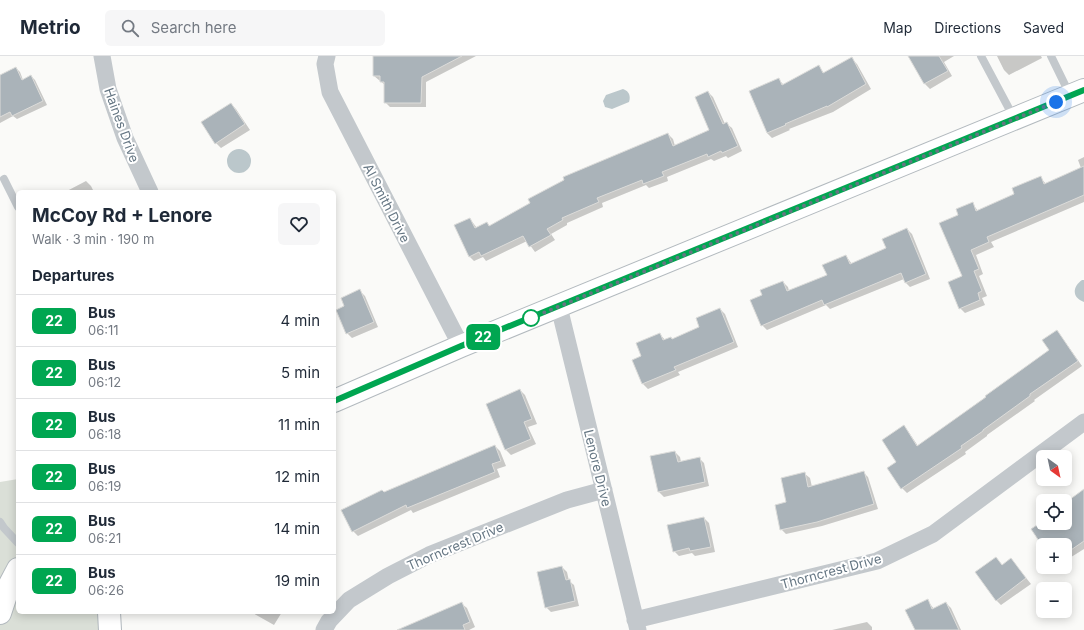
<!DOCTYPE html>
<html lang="en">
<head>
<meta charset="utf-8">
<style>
  :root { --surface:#fff; --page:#f6f6f7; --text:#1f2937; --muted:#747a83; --line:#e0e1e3 }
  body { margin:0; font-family:Inter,sans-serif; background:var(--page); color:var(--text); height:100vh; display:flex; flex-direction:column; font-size:15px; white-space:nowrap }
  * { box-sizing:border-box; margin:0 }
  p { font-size:13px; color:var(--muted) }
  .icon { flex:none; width:22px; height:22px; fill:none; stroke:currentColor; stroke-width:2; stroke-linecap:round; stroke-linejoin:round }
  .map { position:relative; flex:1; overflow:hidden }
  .sheet { position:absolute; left:16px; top:134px; width:320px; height:424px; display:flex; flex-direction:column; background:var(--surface); border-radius:6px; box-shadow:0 2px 10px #0003 }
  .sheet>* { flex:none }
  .badge { padding:0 8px; border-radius:6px; font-size:14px; line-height:26px }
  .needle { width:26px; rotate:147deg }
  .tools { position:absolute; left:1036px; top:394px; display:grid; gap:8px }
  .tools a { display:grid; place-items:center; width:36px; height:36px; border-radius:6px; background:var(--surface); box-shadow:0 2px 10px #0003; font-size:20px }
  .you { position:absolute; width:20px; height:20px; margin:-10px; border:3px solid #fff; border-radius:50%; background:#1a73e8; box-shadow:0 0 0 6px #1a73e833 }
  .map>.badge { position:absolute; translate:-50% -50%; box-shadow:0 0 0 2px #fff }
  h2 { padding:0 16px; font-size:15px; line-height:36px }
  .round { display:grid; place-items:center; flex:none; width:42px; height:42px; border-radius:6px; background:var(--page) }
  .headline { display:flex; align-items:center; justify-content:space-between; height:68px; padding:0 16px }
  h1 { font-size:19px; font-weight:700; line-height:30px }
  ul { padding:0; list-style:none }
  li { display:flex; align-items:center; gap:12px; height:52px; padding:0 16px; border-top:1px solid var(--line) }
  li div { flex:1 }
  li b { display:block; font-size:15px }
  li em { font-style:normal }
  li .badge { min-width:44px; font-weight:700; text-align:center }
  header { display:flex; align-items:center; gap:24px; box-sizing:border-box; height:56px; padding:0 20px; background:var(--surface); border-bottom:1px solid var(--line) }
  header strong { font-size:19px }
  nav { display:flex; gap:22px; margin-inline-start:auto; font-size:14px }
  .search { width:280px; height:36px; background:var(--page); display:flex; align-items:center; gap:10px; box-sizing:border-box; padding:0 14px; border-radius:6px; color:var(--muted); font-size:15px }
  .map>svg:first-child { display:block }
</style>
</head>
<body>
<header>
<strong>Metrio</strong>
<div class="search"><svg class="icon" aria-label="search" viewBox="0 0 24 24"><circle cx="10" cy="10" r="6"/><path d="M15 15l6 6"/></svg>Search here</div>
<nav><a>Map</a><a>Directions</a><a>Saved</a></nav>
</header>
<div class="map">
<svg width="1084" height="574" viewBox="0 0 1084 574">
  <rect width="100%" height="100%" fill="#fafaf8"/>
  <path fill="#dadfd7" d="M18,423v133h84l6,18h-108v-148z"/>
  <path fill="#bbc7cb" d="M623,33c6,2 8,7 6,13l-17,7 -7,-2 -2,-6 3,-6z
    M227 105a12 12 0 1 1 24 0a12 12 0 1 1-24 0Z
    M1082,224h2v22c-12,-4 -12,-15 -2,-22z"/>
  <path fill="#0003" d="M382,0h94l-50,26v25h-36l-5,-5v-17l-11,-9z
    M909,0h45l-10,6 8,14 -22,13 -5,-5z
    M997,0h44l1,2 -33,17 -5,-5z
    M852,3l5,5 14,25 -38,23 -44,17 1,1 -18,8 -5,-5 12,-53 5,5 35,-18 6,7z
    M16,12l4,4 3,8 8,-4 4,4 12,25 -30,14 -4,-3 -13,7v-47z
    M708,36l5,5 12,27h2l5,4 10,23 -14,7 -2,-2 -12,5 -3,-2 -44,18 1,4 -19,7 -3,-3 -44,18 1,4 -36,16v2l-16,9 4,6 -20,12 -8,-11 -41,20 -3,-4 -9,4 -5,-5 1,-37 7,9 10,-5 3,3 178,-92 5,5 2,7 35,-15z
    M231,48l5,5 14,21 -29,18 -5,-5 -14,-20z
    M1084,101v45l-93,40 3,5 -18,8 7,19 -4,2 8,20 -5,2 3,7 -20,8 -5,-5 3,-31 -3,-62 12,-12 6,8 38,-16 24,-18 6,7 35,-16 -3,-8z
    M86,125l5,5 3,6h-29z
    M907,173l5,5 18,45 -20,8 -5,-5 -1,-3 -74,30 -4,-4 -59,25 -5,-5 1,-30 20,-13 5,5 1,4 39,-15 18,-20 6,8 36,-15z
    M360,235l5,5 13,31 -26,11 -5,-5z
    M720,253l5,5 13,33 -60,25 2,3 -32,14 -5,-5 -10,-23 9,-4 18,-23 5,6h7l29,-13z
    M1061,280l21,30 -48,34 1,1 -48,34v1l-22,16 1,2 -59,39 -5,-5 -4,-26 6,-36 4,5 10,15 133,-96z
    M520,334l5,5 12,29 -9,3 8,17 -25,11 -5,-5 -19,-46z
    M495,390l5,5 6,15 -9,3 3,8 -87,36 -2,-3 -53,26 -5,-5 31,-38z
    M675,396l5,5 1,5 18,-4 5,5 5,23 -45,11 -5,-5z
    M863,416l5,5 10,32 -56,17 -36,8 -5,-5 6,-26 18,-29 5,4 2,9z
    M1084,435v58l-16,10 -3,-3v-11h-22l-11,-15 11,-8 22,1v-16z
    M704,462l5,5 6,29 -20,4 -3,-3 -13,3 -5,-5z
    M996,502l7,8 8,-7 20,25 -30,21 -5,-5z
    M562,511l5,5 2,9 5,4 5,21 -28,6 -5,-5z
    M927,544l7,9 12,-6 5,5 10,22h-45z
    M462,548l5,4 8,19 -6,3h-43z
    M251,556h31l-8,13z
    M867,566l5,5v3h-40z"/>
  <path fill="#aab3b9" stroke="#dcdcda" d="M373,0h89l-40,21 -1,26h-37v-21h-4v-6h-7z
    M908,0h31l9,15 -24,13z
    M852,1l14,27 -39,23v-1l-42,18 1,1 -19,8 -18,-42 30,-13 3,7 37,-20 4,8z
    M16,11l6,13 9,-5 12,26 -31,15 -2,-4 -10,5v-42z
    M708,35l15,33 4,-2 11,24 -16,7 -1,-2 -13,6 -1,-3 -45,18 2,4 -21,8 -1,-4 -45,18 2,4 -37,16 1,2 -16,9 4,6 -22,12 -6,-11 -42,20 -2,-4 -10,5 -15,-32 16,-7 5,10 12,-6 2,4 41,-23 -2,-4 36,-19 -1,-3 105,-44 5,13 36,-16 -14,-33z
    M231,47l14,21 -30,20 -14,-22z
    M1084,110v29l-97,42 2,5 -18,8 8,19 -5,2 8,20 -4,2 2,7 -21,9 -11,-27 14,-6 -23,-53 19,-8 -2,-6 17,-7 3,9 38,-17 -2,-6 29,-12 3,8z
    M907,172l19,46 -21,9 -4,-10 -77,32 -2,-5 -61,26 -11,-26 12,-5 -2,-5 23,-9 4,10 40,-16 -5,-10 24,-10 4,9 36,-16 -4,-9z
    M360,233l14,33 -28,12 -10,-24 8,-4 -3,-8z
    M720,252l14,34 -60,25 2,3 -34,14 -10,-24 9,-4 -5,-13 24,-10 3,7 8,-3 1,2 27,-12 -3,-9z
    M1057,274l21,31 -48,33v2l-47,34v1l-22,15 1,2 -61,41 -14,-21 9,-6 -14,-22 22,-15 13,21 69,-49 -1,-1 64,-46 -7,-10z
    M520,333l12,30 -8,3 7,17 -26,11 -19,-46z
    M495,389l6,16 -9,3 3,8 -88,36 -1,-3 -54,27 -11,-22 41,-20 2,2z
    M675,395l3,11 22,-5 5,25 -47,10 -8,-36z
    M864,415l10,33 -57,18 -37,8 -5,-25 11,-3 -5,-24 24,-6 3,15z
    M1084,433v52l-19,13v-9h-22v2l-12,-18 12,-8v2h22v-20z
    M704,461l7,30 -21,4 -1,-3 -16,4 -6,-27z
    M996,501l6,8 9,-7 15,20 -30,23 -21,-29z
    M562,510l4,14 4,-1 5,22 -30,7 -8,-36z
    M928,543l4,10 14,-7 13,28h-44l-10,-20z
    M462,546l8,20 -7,3 2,5h-68z"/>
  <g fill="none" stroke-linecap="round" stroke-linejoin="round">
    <g stroke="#b3babf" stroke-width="24">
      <path id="secondary" d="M334,345l127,-55 623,-256
        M109,556l1,18
        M0,557l9,-27 9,-17"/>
    </g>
    <path stroke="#c3c8cc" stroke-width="8" d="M981,0l33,62
      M1051,0l19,39
      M4,123l14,28
      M0,466l4,6 14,15"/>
    <path stroke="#c3c8cc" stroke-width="17" d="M102,0l6,33 17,49 25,54
      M327,0l-2,8 5,28 131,254
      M559,251l79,323
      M635,564l242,-59 56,-27 151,-112
      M324,574l5,-9 20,-21 39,-24 41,-21 138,-55 37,-10"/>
    <use href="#secondary" stroke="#fff" stroke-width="22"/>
  </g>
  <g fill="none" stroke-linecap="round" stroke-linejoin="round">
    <g stroke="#fff" stroke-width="9">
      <path id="line" d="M334,345l127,-55 623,-256"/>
    </g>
    <use href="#line" stroke="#00a651" stroke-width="6"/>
    <path stroke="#657683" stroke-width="4" stroke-dasharray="0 7.2" d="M531,262l525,-216"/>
  </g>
  <circle fill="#fff" stroke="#00a651" stroke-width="2" cx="531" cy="262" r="8"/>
  <g text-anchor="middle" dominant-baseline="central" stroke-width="4" stroke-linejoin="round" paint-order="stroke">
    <g font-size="13" fill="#657683" stroke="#fff">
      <text transform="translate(122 69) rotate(70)">Haines Drive</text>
      <text transform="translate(387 147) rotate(63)">Al Smith Drive</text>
      <text transform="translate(598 412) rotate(76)">Lenore Drive</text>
      <text transform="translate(455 490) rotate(-23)">Thorncrest Drive</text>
      <text transform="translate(831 515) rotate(-15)">Thorncrest Drive</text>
    </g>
  </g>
</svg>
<div class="tools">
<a><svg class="needle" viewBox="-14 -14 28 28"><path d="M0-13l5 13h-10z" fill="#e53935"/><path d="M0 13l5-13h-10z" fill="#747a83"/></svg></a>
<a><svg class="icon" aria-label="locate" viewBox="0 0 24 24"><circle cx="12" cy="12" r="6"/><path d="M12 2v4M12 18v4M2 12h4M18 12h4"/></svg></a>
<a>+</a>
<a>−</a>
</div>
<div class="you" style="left:1056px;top:46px"></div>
<b class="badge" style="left:483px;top:281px;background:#00a651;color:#fff">22</b>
<section class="sheet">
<div class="headline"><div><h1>McCoy Rd + Lenore</h1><p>Walk · 3 min · 190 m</p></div><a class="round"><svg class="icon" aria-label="heart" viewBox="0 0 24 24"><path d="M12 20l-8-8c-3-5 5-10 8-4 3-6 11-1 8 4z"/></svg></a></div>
<h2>Departures</h2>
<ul>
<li><span class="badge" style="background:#00a651;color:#fff">22</span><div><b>Bus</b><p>06:11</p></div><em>4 min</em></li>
<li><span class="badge" style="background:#00a651;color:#fff">22</span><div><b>Bus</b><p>06:12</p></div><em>5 min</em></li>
<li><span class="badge" style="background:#00a651;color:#fff">22</span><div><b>Bus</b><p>06:18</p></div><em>11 min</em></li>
<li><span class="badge" style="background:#00a651;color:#fff">22</span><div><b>Bus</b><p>06:19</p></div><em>12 min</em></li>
<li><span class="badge" style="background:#00a651;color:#fff">22</span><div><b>Bus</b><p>06:21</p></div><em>14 min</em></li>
<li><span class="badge" style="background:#00a651;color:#fff">22</span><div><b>Bus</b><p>06:26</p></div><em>19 min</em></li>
</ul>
</section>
</div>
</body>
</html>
